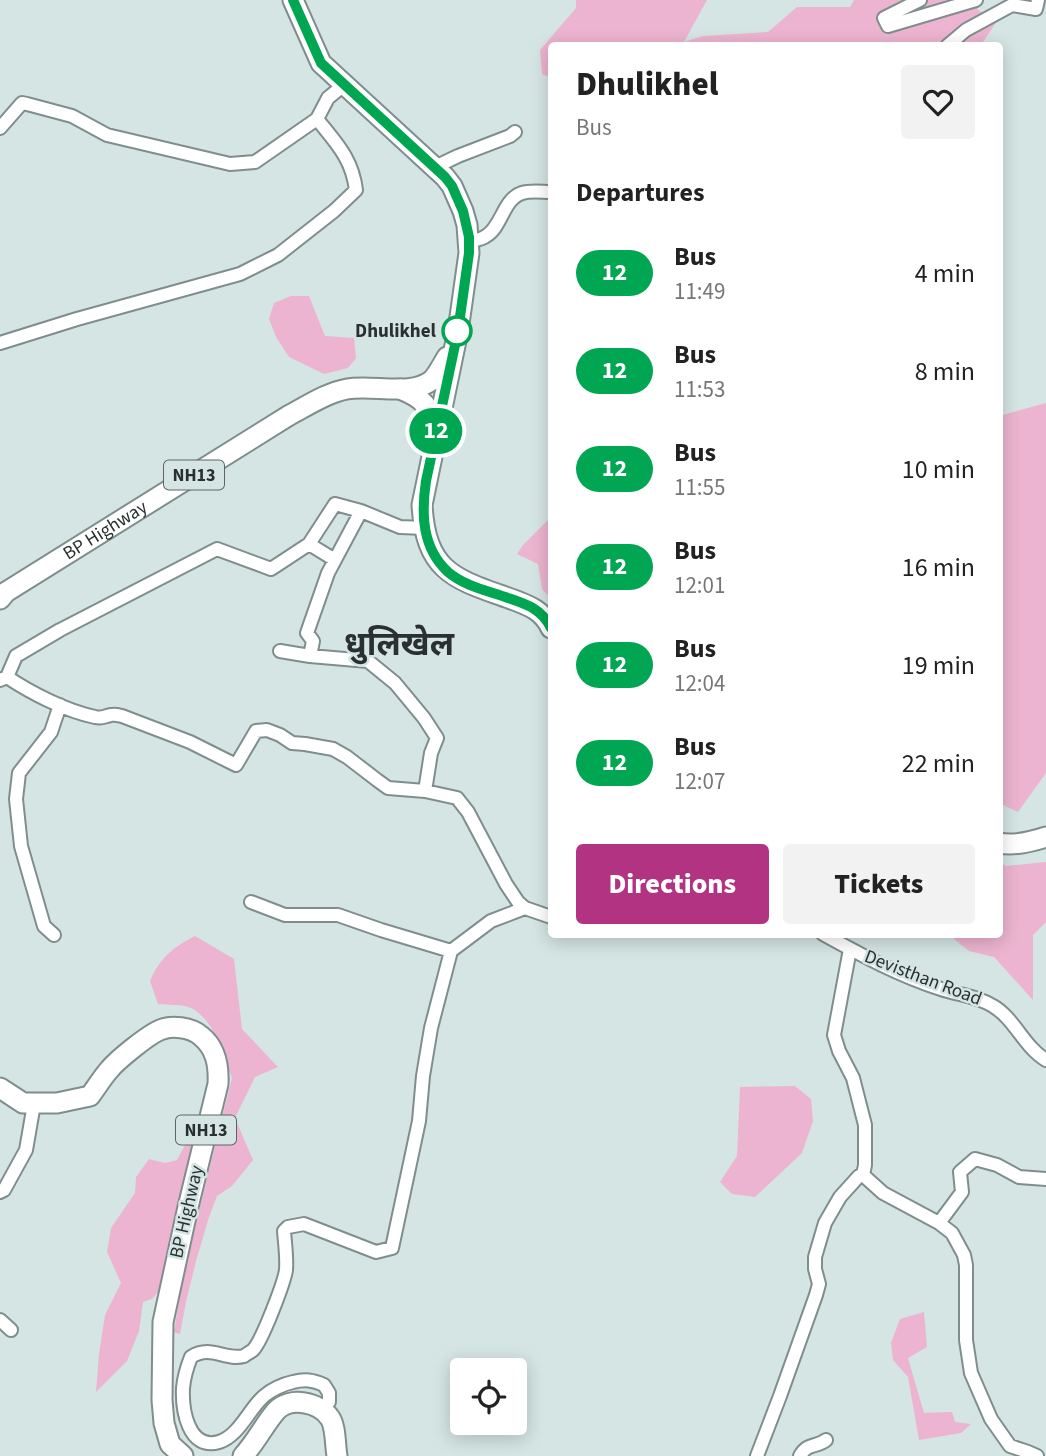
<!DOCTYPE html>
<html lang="en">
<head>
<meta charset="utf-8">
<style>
  :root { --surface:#fff; --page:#f2f2f2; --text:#222; --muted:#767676; --accent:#b23381 }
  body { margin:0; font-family:"Source Sans 3","Noto Sans Devanagari",sans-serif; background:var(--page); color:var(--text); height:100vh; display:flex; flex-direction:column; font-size:26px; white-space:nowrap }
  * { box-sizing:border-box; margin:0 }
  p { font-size:23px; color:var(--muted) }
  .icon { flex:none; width:38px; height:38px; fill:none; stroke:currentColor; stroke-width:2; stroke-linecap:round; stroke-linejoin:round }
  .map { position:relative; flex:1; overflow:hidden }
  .sheet { position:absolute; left:548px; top:42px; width:455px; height:896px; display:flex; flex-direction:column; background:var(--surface); border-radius:7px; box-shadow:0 4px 18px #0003 }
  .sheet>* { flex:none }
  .badge { padding:0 14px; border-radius:23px; font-size:24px; line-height:46px }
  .fabs { position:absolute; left:450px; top:1358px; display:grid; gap:14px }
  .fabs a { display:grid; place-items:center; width:77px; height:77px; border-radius:7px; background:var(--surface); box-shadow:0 4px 18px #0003; font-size:35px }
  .map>.badge { position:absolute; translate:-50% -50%; box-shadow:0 0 0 4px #fff }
  h2 { padding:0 28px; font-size:26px; line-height:63px }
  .round { display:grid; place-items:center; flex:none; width:74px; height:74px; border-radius:7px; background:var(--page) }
  .headline { display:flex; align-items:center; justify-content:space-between; height:119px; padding:0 28px }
  h1 { font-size:33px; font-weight:800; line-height:52px }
  .action { display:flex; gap:14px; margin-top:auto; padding:14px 28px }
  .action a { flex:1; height:80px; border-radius:7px; background:var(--accent); color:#fff; font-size:28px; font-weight:800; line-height:80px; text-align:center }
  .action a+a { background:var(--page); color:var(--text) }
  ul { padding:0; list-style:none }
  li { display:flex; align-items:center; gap:21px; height:98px; padding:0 28px }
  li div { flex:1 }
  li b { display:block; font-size:26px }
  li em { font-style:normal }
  li .badge { min-width:77px; font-weight:700; text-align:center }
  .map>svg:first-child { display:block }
</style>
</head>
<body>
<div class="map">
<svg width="1046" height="1456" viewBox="0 0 1046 1456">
  <rect width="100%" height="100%" fill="#d5e5e4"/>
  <path fill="#ecb4d0" d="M576,0h131l-23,42 19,-6 65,-4 29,-25h53l4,-7h118l7,11 20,7 -18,27 -430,1v32l-9,-4 -2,-24 36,-42z
    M291,296h18l16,40 29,2 2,20 -8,10 -24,6 -35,-17 -13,-20 -7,-18 5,-16z
    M1046,403v370l-28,39 -19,-9v-387z
    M551,517v82l-9,-10 -4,-25 -21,-10 6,-9z
    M999,862l7,4 40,-4v60l-13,13v65l-39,-43 -25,-6 -15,-12 1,-4 44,-1z
    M195,936l39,23 8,70 36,38 -23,10 -20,41 18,42 -21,26 -15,10 -8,21 -13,44 -10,41 -6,32 -6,-2 11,-66 47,-188c-7,-22 -19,-60 -41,-70 -9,-4 -24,-3 -33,-4l-8,-23c10,-23 23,-34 45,-45z
    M795,1086l16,13 2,22 -11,32 -47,44 -23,-3 -12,-12 17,-26 3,-69z
    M186,1143l8,2 -29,139 -13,15 -9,3 -4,29 -12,30 -31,31 3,-38 6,-39 16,-32 -14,-31 4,-24 24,-35 1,-16 13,-18 16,4 12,-3z
    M924,1312l3,35 -19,11 16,55 28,-1 3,10 16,2 -10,9 -42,7 -11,-63 -15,-17 -2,-17 9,-24z"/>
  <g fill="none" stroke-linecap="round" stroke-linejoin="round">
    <g stroke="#7f8e8d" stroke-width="16">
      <path id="minor" d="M920,0l-36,18 4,8 88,-26
        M947,46l19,-16 46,-25 24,4 2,-9
        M0,128l22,-25 5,1 45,12 35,19 123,29 25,-2 62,-43 11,-21 17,-14
        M435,167l23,-11 52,-20 5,-4
        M469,241c6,-1 12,-1 17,-5 16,-9 17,-37 36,-43 9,-3 20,-1 29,-1
        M0,343l77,-24 163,-45 38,-19 56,-44 22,-21c-4,-32 -20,-47 -39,-71
        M309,544l26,16
        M280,651l30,5 58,5 27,22 29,35 13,20 -6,15 -6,38
        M310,656l3,-15 -6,-8 21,-60 33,-62
        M7,677c24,16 59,34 88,40 8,2 9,-1 16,-2 4,-1 7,0 11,1l68,26 46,23 20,-34 11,-1 13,5 12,8 13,1 28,5 14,8 30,23 11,8 37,3 32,7 11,14 38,72 12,18 7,6 26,9
        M0,680l7,-3 9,-21 44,-26 157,-81 54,20 38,-25 26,-40 26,7 39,16 24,1
        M251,902l34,13h53l43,15 70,21
        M823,934c38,21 77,42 118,55 18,6 36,7 52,17 22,13 31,41 53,54
        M54,935l-10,-9 -23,-80 -5,-47 3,-26 32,-41 9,-27
        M850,949l-16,86 5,16 14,27 12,47v40l-2,10 20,18 56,30 13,10 12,22 2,10v75l5,33 20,46 19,27 18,6 9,4
        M0,1192l4,-2 22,-40 8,-46
        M939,1223l23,-31 -2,-20 15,-13 22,6 22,12 27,2
        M0,1320l11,10
        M321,1409l8,-7v-9l-5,-8c-11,-5 -19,-6 -31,-3 -10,2 -22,8 -29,14 -15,13 -25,40 -45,46 -31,9 -37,-33 -36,-54 1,-11 4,-21 8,-31 20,-13 34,4 53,-1 1,-1 8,-5 9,-6 9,-9 31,-67 33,-80 1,-13 -1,-26 -2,-39l4,-4 16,-3 72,28 16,-4 27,-127 4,-45 8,-48 20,-77 40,-30 34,-13
        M757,1456l23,-60 36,-101 3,-11 -4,-15v-12l10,-34 15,-26 19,-21 4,-1
        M800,1456c8,-14 16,-8 26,-16"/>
    </g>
    <g stroke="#7f8e8d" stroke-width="23">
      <g id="highway">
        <path d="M293,0l28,63 124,114 7,9 11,25 4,14 2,28 -11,78 -36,174c4,69 34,74 92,95 16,6 29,11 37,28"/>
        <path d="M400,389c25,10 29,17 36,42"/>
        <path id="s1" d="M0,599l6,-7 282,-176c19,-10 38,-23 59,-27 25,-5 65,8 85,-9 6,-6 10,-15 15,-23"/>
        <path d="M999,843c15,3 32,-1 47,-6"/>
        <path d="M0,1088l23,15h34l33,-7c6,-8 12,-18 19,-26 8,-10 39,-35 51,-40 11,-5 31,-3 41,6 15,12 18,29 17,48l-30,123 -25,115 -1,78 2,23 6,21 13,12"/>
        <path d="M243,1456c13,-14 21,-31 33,-45 14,-15 43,-9 54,7 6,9 5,27 7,38"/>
      </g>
    </g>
    <use href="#minor" stroke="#fff" stroke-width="12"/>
    <use href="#highway" stroke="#fff" stroke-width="19"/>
  </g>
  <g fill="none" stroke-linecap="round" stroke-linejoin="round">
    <g stroke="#fff" stroke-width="16">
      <path id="line" d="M293,0l28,63 124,114 7,9 11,25 6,26v16l-11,78 -32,150c-5,33 -4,67 22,91 16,14 41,19 60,26 18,6 34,11 43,30"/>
    </g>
    <use href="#line" stroke="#00a651" stroke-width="10"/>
  </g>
  <circle fill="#fff" stroke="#00a651" stroke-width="3.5" cx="457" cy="331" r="14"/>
  <g text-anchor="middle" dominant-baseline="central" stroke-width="5" stroke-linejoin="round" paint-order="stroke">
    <g fill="#d5e5e4" stroke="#5d6665" stroke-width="2">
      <rect x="164" y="460.5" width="60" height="29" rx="5"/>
      <rect x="176" y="1115.5" width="60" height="29" rx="5"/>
    </g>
    <g font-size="18" font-weight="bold" fill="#2a302f">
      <text x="194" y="475">NH13</text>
      <text x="206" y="1130">NH13</text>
    </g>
    <g font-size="19" font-weight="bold" fill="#2a302f" stroke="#d5e5e4" text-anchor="end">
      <text x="436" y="331">Dhulikhel</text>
    </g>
    <g font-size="19" fill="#2a302f" stroke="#d5e5e4">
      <text stroke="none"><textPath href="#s1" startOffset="126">BP Highway</textPath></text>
      <text transform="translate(923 978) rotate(21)">Devisthan Road</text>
      <text transform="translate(187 1212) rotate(-77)">BP Highway</text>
    </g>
    <g font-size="33" font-weight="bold" fill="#2a302f" stroke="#d5e5e4">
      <text x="399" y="644">धुलिखेल</text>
    </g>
  </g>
</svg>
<div class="fabs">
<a><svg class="icon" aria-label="locate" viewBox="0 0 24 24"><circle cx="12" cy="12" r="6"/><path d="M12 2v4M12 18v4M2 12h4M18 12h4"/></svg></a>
</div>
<b class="badge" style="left:436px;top:431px;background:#00a651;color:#fff">12</b>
<section class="sheet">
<div class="headline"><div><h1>Dhulikhel</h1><p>Bus</p></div><a class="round"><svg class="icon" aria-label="heart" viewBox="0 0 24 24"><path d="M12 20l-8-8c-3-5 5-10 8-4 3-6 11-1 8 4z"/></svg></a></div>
<h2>Departures</h2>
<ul>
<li><span class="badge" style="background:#00a651;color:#fff">12</span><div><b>Bus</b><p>11:49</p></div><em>4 min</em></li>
<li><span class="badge" style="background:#00a651;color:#fff">12</span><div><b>Bus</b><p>11:53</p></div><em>8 min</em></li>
<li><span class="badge" style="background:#00a651;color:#fff">12</span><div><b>Bus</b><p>11:55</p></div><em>10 min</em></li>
<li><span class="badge" style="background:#00a651;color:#fff">12</span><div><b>Bus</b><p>12:01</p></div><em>16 min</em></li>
<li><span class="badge" style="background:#00a651;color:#fff">12</span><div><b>Bus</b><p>12:04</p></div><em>19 min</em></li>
<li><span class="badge" style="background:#00a651;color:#fff">12</span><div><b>Bus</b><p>12:07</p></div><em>22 min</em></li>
</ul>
<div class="action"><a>Directions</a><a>Tickets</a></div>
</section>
</div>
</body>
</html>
